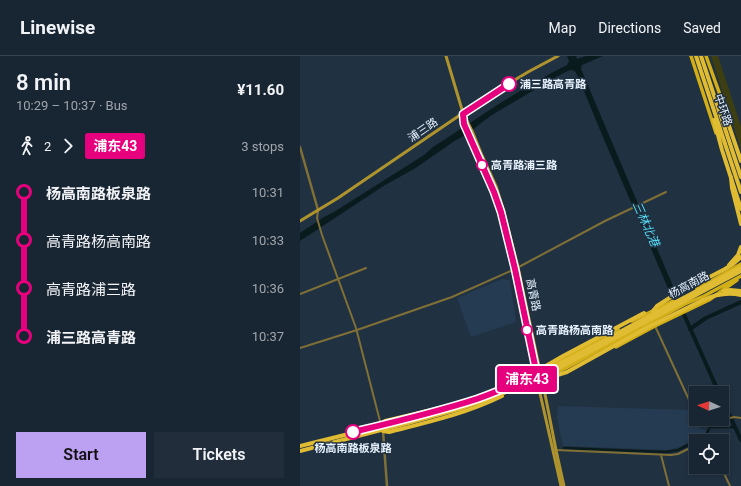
<!DOCTYPE html>
<html lang="en">
<head>
<meta charset="utf-8">
<style>
  :root { --surface:#182532; --page:#212d3a; --text:#f1f3f6; --muted:#9fa5ac; --line:#36424d; --accent:#bca0f2 }
  body { margin:0; font-family:Roboto,"Noto Sans SC",sans-serif; background:var(--page); color:var(--text); height:100vh; display:flex; flex-direction:column; font-size:15px; white-space:nowrap }
  * { box-sizing:border-box; margin:0 }
  p { font-size:13px; color:var(--muted) }
  .icon { flex:none; width:22px; height:22px; fill:none; stroke:currentColor; stroke-width:2; stroke-linecap:round; stroke-linejoin:round }
  .map { position:relative; flex:1; overflow:hidden }
  .drawer { display:flex; flex-direction:column; background:var(--surface); width:300px }
  .drawer>* { flex:none }
  .badge { padding:0 8px; border-radius:3px; font-size:14px; line-height:26px }
  .needle { width:26px; rotate:273deg }
  .tools { position:absolute; left:389px; top:330px; display:grid; gap:8px }
  .tools a { display:grid; place-items:center; width:40px; height:40px; border-radius:0px; background:var(--surface); box-shadow:0 2px 6px #0003,0 0 0 1px var(--line); font-size:20px }
  .map>.badge { position:absolute; translate:-50% -50%; box-shadow:0 0 0 2px #fff }
  .legs { display:flex; align-items:center; gap:6px; height:44px; padding:0 16px; font-size:13px }
  .legs p { margin-inline-start:auto }
  .summary { display:flex; align-items:center; justify-content:space-between; height:68px; padding:0 16px }
  h1 { font-size:22px; font-weight:600; line-height:30px }
  .cta { display:flex; gap:8px; margin-top:auto; padding:8px 16px }
  .cta a { flex:1; height:46px; border-radius:0px; background:var(--accent); color:#111; font-size:16px; font-weight:600; line-height:46px; text-align:center }
  .cta a+a { background:var(--page); color:var(--text) }
  ul { padding:0 16px; list-style:none }
  li { display:flex; align-items:center; gap:14px; height:48px; font-size:15px }
  li i { display:grid; place-items:center; width:6px; height:100%; margin:0 5px; background:currentColor }
  li i::after { content:''; width:10px; height:10px; margin:-5px; border:3px solid; border-radius:50%; background:var(--surface) }
  li p { margin-inline-start:auto }
  li:first-child i { background:linear-gradient(#0000 50%,currentColor 0) }
  li:last-child i { background:linear-gradient(currentColor 50%,#0000 0) }
  header { display:flex; align-items:center; gap:24px; box-sizing:border-box; height:56px; padding:0 20px; background:var(--surface); border-bottom:1px solid var(--line) }
  header strong { font-size:19px }
  nav { display:flex; gap:22px; margin-inline-start:auto; font-size:14px }
  main { display:flex; flex:1; min-height:0 }
  .map>svg:first-child { display:block }
</style>
</head>
<body>
<header>
<strong>Linewise</strong>
<nav><a>Map</a><a>Directions</a><a>Saved</a></nav>
</header>
<main>
<section class="drawer">
<div class="summary"><div><h1>8 min</h1><p>10:29 – 10:37 · Bus</p></div><b>¥11.60</b></div>
<div class="legs"><svg class="icon" aria-label="walk" viewBox="0 0 24 24"><circle cx="13" cy="4" r="2"/><path d="M13 8l-2 6 4 7M11 14l-3 7M7 12l3-4h3l4 4"/></svg>2<svg class="icon" aria-label="forward" viewBox="0 0 24 24"><path d="M9 5l7 7-7 7"/></svg><b class="badge" style="background:#e6007e;color:#fff">浦东43</b><p>3 stops</p></div>
<ul>
<li><i style="color:#e6007e"></i><b>杨高南路板泉路</b><p>10:31</p></li>
<li><i style="color:#e6007e"></i><span>高青路杨高南路</span><p>10:33</p></li>
<li><i style="color:#e6007e"></i><span>高青路浦三路</span><p>10:36</p></li>
<li><i style="color:#e6007e"></i><b>浦三路高青路</b><p>10:37</p></li>
</ul>
<div class="cta"><a>Start</a><a>Tickets</a></div>
</section>
<div class="map">
<svg width="441" height="430" viewBox="0 0 441 430">
  <rect width="100%" height="100%" fill="#203142"/>
  <path fill="#253b51" d="M202,223l8,1 6,42 -45,15 -14,-39z
    M258,350l131,4v4h4l7,15 7,1 -5,6 -23,11 -10,3 -106,-4 -6,-28z"/>
  <path fill="#3d3e11" d="M411,0h7l23,70v24z"/>
  <path fill="#0a1b1e" d="M267,0h9l1,3 9,-3h17l-21,9 -1,4 94,222 -5,2c-30,-71 -62,-142 -91,-214 -2,-4 -3,-9 -8,-9 -5,1 -20,10 -25,13 -18,11 -36,21 -54,32 -12,8 -22,19 -36,25l-42,29 -29,16 -85,56v-8l24,-16 10,-5 90,-57 9,-8c44,-28 87,-59 134,-82l2,-4z"/>
  <g fill="none" stroke-linecap="round" stroke-linejoin="round">
    <path stroke="#0a1b1e" stroke-width="2.5" d="M264,392l101,4 13,-2 27,-13 5,-10h25"/>
    <path stroke="#0a1b1e" stroke-width="4" d="M382,254l37,83
      M390,273l16,-11 35,-16
      M422,343l19,41"/>
    <path stroke="#817036" stroke-width="2" d="M18,155l-1,7 5,17 34,93 25,97
      M0,238l66,-26
      M355,270l41,89
      M0,292l57,-18 95,-33 63,-28 90,-48 61,-29
      M398,363l4,6 32,-8 7,1
      M404,385l4,-2 1,2
      M256,394l115,5 7,-1 18,-9
      M361,399l8,31
      M421,411l9,19"/>
    <path stroke="#817036" stroke-width="2.5" d="M0,91l18,63
      M83,375l4,55"/>
    <path stroke="#af942d" stroke-width="3" d="M146,0l17,57 1,11 30,68 7,20 14,57 21,103
      M164,59l9,18 8,20 15,33 8,26 14,55 22,104
      M0,165l38,-23 125,-85 55,-35 10,-6 30,-16
      M242,323l14,71 8,36
      M237,324l24,106"/>
    <path stroke="#d3af17" stroke-width="3.5" d="M391,0l25,77
      M406,0l22,61
      M397,233l44,-25
      M332,265l41,-20
      M316,291l39,-21 54,-26 28,-20
      M243,314l75,-41
      M249,319l17,-7 91,-49 28,-15 19,-8 37,-20
      M61,379l5,-3 30,-8 2,-2"/>
    <path stroke="#e0bc33" stroke-width="4" d="M396,0l45,136
      M401,0l40,121
      M420,51l6,10 15,44
      M414,64l8,30 19,59
      M429,209l9,-10 3,-8
      M353,255l4,-5 14,-9 54,-28 8,-5 8,-7
      M348,271l55,-27
      M305,284c45,-25 91,-48 136,-73
      M306,287l135,-72
      M81,369l4,-4 56,-13
      M83,375l6,1c40,-10 76,-18 113,-36"/>
    <path stroke="#e0bc33" stroke-width="4" d="M431,121l1,11 9,36
      M424,235l6,-1 11,1
      M403,244c13,-6 25,-8 38,-5
      M225,322l38,-22 81,-43
      M235,326l32,-10 81,-45
      M0,390c41,-10 81,-20 122,-31 26,-7 53,-14 78,-24 36,-14 70,-33 105,-51
      M0,395l108,-28 51,-14 40,-14 47,-20 60,-32"/>
  </g>
  <g fill="none" stroke-linecap="round" stroke-linejoin="round">
    <g stroke="#fff" stroke-width="9">
      <path id="line-1" d="M53,376c42,-10 84,-20 124,-33 20,-7 40,-16 60,-24l-22,-106 -14,-57 -7,-20 -30,-68 -1,-10 46,-30"/>
    </g>
    <use href="#line-1" stroke="#e6007e" stroke-width="6"/>
  </g>
  <g fill="#fff" stroke="#e6007e" stroke-width="2">
    <circle cx="209" cy="28" r="7"/>
    <circle cx="182" cy="109" r="5"/>
    <circle cx="227" cy="274" r="5"/>
    <circle cx="53" cy="376" r="7"/>
  </g>
  <g text-anchor="middle" dominant-baseline="central" stroke-width="3" stroke-linejoin="round" paint-order="stroke">
    <g font-size="11" font-weight="bold" fill="#e7f2fd" stroke="#203142" text-anchor="start">
      <text x="220" y="28">浦三路高青路</text>
      <text x="191" y="109">高青路浦三路</text>
      <text x="236" y="274">高青路杨高南路</text>
      <text x="53" y="392" text-anchor="middle">杨高南路板泉路</text>
    </g>
    <g font-size="11" fill="#e7f2fd" stroke="#203142">
      <text transform="translate(423 54) rotate(71)">中环路</text>
      <text transform="translate(123 74) rotate(-34)">浦三路</text>
      <text transform="translate(389 229) rotate(-28)">杨高南路</text>
      <text transform="translate(233 239) rotate(78)">高青路</text>
    </g>
    <g font-size="12" font-style="italic" fill="#53d9f1" stroke="#203142">
      <text transform="translate(346 168) rotate(66)">三林北港</text>
    </g>
  </g>
</svg>
<div class="tools">
<a><svg class="needle" viewBox="-14 -14 28 28"><path d="M0-13l5 13h-10z" fill="#e53935"/><path d="M0 13l5-13h-10z" fill="#9fa5ac"/></svg></a>
<a><svg class="icon" aria-label="locate" viewBox="0 0 24 24"><circle cx="12" cy="12" r="6"/><path d="M12 2v4M12 18v4M2 12h4M18 12h4"/></svg></a>
</div>
<b class="badge" style="left:227px;top:323px;background:#e6007e;color:#fff">浦东43</b>
</div>
</main>
</body>
</html>
